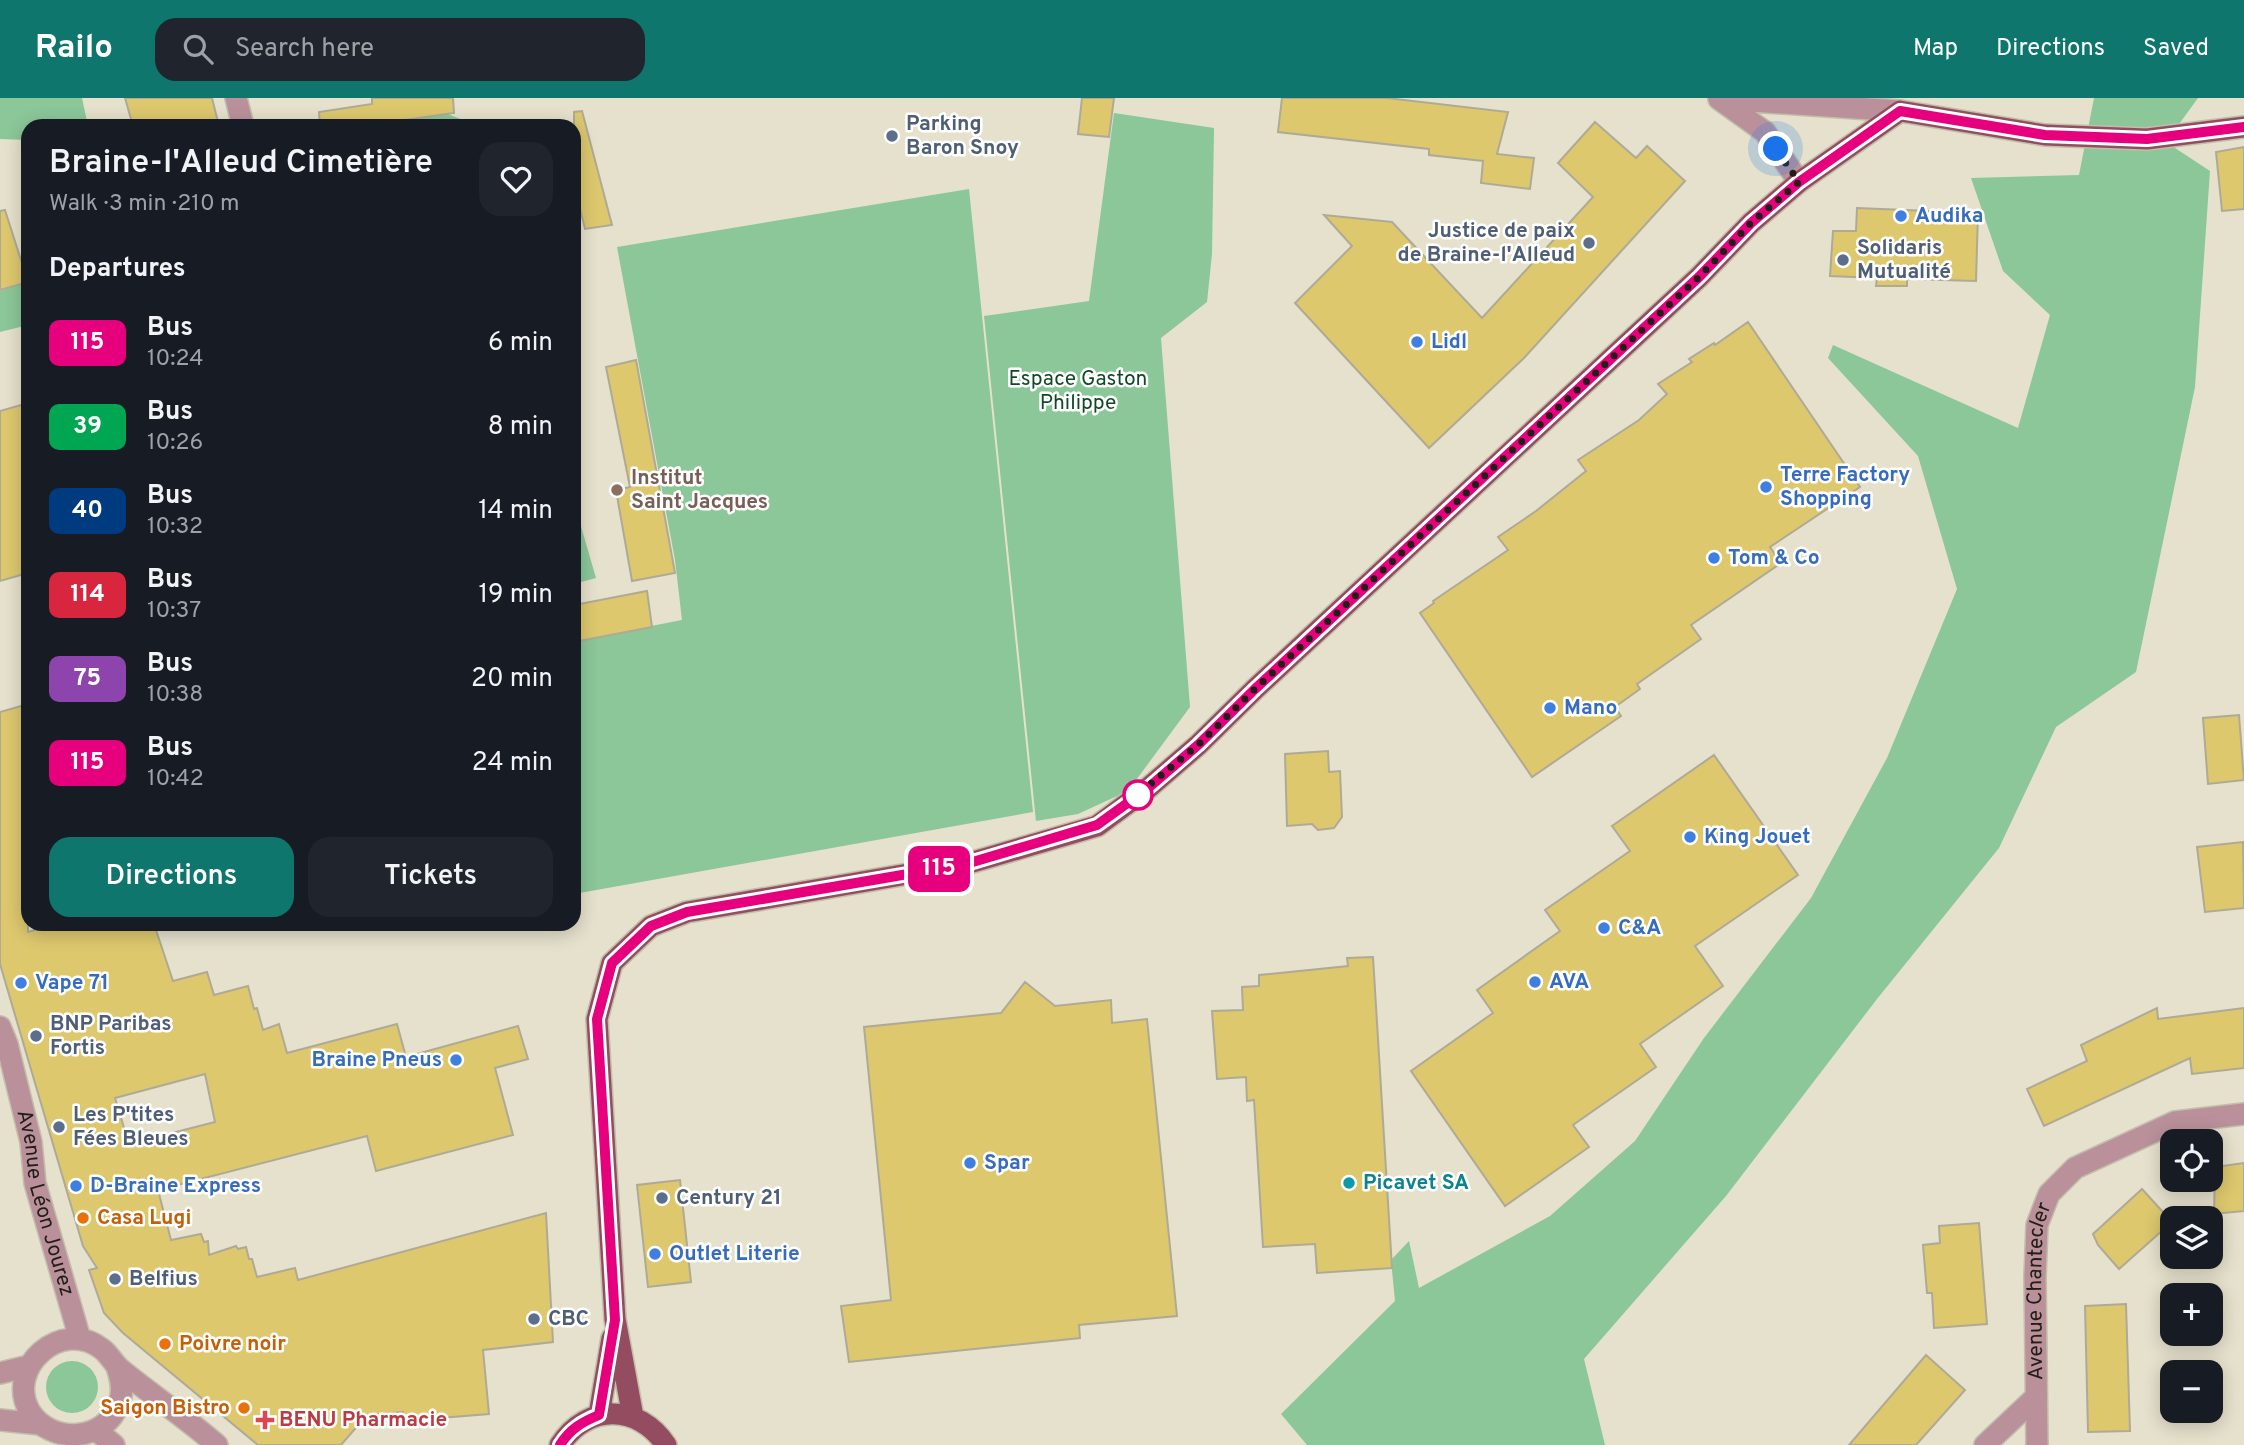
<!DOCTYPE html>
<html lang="en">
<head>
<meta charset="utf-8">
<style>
  :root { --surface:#171b24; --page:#20242c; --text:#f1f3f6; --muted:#9ea1a6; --accent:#0f766e }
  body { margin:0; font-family:Overpass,sans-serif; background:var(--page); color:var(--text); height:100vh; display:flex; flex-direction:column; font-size:26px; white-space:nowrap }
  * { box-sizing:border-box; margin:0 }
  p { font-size:23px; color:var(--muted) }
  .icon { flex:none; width:38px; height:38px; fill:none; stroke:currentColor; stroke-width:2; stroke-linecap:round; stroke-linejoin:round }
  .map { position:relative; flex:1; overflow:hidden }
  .sheet { position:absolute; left:21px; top:21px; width:560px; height:812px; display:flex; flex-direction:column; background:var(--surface); border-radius:21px; box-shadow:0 4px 18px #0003 }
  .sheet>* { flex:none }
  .badge { padding:0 14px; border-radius:10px; font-size:24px; line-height:46px }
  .buttons { position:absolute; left:2160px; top:1031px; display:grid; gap:14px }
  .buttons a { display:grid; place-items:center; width:63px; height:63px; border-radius:14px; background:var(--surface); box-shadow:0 4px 18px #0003; font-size:35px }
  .you { position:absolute; width:35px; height:35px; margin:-18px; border:5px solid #fff; border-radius:50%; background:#1a73e8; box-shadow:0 0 0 10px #1a73e833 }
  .map>.badge { position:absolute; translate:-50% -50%; box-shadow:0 0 0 4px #fff }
  h2 { padding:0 28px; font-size:26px; line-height:63px }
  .round { display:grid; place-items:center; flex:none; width:74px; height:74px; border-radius:21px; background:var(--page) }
  .head { display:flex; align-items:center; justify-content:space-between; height:119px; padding:0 28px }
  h1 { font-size:33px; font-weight:600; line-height:52px }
  .cta { display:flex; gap:14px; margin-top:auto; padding:14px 28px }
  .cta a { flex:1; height:80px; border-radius:21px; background:var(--accent); color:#fff; font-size:28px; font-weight:600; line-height:80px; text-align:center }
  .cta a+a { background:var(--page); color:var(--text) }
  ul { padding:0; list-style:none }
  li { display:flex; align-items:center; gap:21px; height:84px; padding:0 28px }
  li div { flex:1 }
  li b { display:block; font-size:26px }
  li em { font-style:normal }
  li .badge { min-width:77px; font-weight:700; text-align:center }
  header { display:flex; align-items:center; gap:42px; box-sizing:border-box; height:98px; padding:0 35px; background:var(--accent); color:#fff }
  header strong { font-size:33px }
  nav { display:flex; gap:38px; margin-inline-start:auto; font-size:24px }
  .search { width:490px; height:63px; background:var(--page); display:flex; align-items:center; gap:18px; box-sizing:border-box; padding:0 24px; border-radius:21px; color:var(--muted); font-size:26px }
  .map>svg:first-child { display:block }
</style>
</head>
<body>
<header>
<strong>Railo</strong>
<div class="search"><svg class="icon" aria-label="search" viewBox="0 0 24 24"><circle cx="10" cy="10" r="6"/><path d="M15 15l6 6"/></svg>Search here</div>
<nav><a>Map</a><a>Directions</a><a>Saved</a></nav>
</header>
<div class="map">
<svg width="2244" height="1347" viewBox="0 0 2244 1347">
  <rect width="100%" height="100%" fill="#e5e1cc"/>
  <path fill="#8bc799" d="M0,0h82l6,28h-60v14l-28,-1z
    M2094,0h104l-32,44 44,29 -15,216 -59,285 -80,55 -57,121 -122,151 -151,197 -142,163 21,86h-298l-26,-31 114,-113 -4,-41 18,-19 10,47 131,-72 85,-75 69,-103 107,-140 76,-140 70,-169 -39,-133 -90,-98 5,-13 185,83 32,-113 -47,-44 -32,-93 108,-3z
    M429,9l50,19h-77v-7z
    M1114,15l100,15 -2,126 -5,48 -46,36 29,369 -62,84 -50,23 -42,7 -52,-505 105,-15z
    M969,91l64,623 -459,82v-253l108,-21 -7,-60 -58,-313z
    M28,184v43l-28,7v-41z
    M574,404l22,76 -22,6z
    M46 1289a26 26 0 1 1 52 0a26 26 0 1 1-52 0Z"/>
  <path fill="#ddc86e" stroke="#aeaa96" stroke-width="2" fill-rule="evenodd" d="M125,0h87l7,28h-86z
    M372,0h81l1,15 -57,8 1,5h-78l-1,-14 53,-8z
    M1082,0h32l-5,39 -31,-3z
    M1282,0h105l121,14 -11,42 37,4 -4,31 -49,-6 2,-22 -54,-6v-6l-151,-17z
    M582,13l30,114 -27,4 -11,-45v-72z
    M1595,24l41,36 11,-12 38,35 -161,177 -95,90 -134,-145 57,-57 -28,-31 68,7 90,96 111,-121 -35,-34z
    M2244,49v62l-22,2 -6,-59z
    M1857,110l121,5 -2,68 -69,-2v7h-31l1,-8 -47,-2 3,-45h23z
    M5,112l23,72 -28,8v-79z
    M1748,224l112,165 -90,60 11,16 -90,62 10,14 -64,45 3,5 -25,18 6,9 -89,61 -112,-164 14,-10 -1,-2 75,-51 -10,-13 38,-26 50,-40 -8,-11 61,-40 28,-26 -9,-10 34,-22 -3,-3 25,-16 1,2z
    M636,262l39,213 -43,8 -16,-91 14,-3 -24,-120z
    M28,305v170l-28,8v-170z
    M647,493l5,36 -78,15v-37z
    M28,606v228l28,-8h98l19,57 34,-9 7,23 34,-9 6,23 3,-1 6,22 16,-6 8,29 110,-29 9,33 112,-31 10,33 -33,9 18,67 -137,36 -9,-35 -209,54 13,50 30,-6 3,8 4,-1 1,14 27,-9 2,3 8,-2 3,12h3l5,18 38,-9 3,12 248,-67 7,129 -70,8 6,64 -86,7v-9l-36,3 -26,30h-83l-135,-112 -19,-20 -15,-43 8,-2 -14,-22 -83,-282v-252zM205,976l10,48 -86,22 -14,-46z
    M2239,617l5,65 -36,4 -5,-66z
    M1328,653l1,21 11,-1 2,46 -8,11 -16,2 -6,-6 -25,2 -2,-72z
    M1714,657l84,120 -103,71 28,40 -83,58 16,23 -83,58 16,22 -84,59 -94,-135 82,-58 -16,-23 83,-59 -15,-21 85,-59 -18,-25z
    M2243,744l1,66 -39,4 -8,-65z
    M1373,859l19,311 -75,5 -2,-29 -52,3 -9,-147 -7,1 -1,-24 -29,2 -5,-68 31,-1 -1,-23 17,-1v-11l89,-9 -1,-8z
    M1025,884l30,24 56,-6 1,23 35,-4 30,297 -98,9 1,13 -231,24 -8,-56 50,-6 -27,-273 137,-14z
    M2157,910l1,11 86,-11v60l-52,6 -2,-16 -146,68 -17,-37 60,-28 -6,-16z
    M2244,1065v48l-30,3 1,-47z
    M680,1082l11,102 -43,5 -11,-102z
    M2142,1091l30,33 -53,47 -21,-24 -5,-11z
    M1979,1125l8,101 -53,4 -2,-35h-5l-4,-48 17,-2 -1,-17z
    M2126,1206l4,127 -42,1 -3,-126z
    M1926,1257l39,35 -49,55h-67z"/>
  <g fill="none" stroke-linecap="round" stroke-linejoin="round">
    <g stroke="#c2beab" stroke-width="24">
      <g id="minor">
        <path d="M236,0l7,28"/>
        <path d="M1719,1l46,33 34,50"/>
        <path d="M1721,1l179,12"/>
        <path id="s1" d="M0,929l7,17 24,98 4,41 45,156"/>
        <path d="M117,1269c4,12 7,24 2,36 -13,39 -68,42 -89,9 -26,-44 32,-95 72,-63 7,5 11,14 18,20 32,26 66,49 97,76"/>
        <path d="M0,1275l29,-7"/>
        <path d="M0,1322l40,4"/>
        <path d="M97,1333l17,14"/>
        <path d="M1985,1347l51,-48"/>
        <path id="s2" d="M2037,1347l-2,-168 2,-52 12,-31 26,-26 100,-46 69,-8"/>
      </g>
    </g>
    <g stroke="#c2beab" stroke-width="24">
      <path id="major" d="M599,1317l13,-77
        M633,1319l-18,-98 -18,-300 15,-56 39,-37 36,-14 279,-48 131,-38 50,-37 51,-44 57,-56 444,-412 52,-54 48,-41 101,-71 145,24 102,4 97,-12
        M560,1347c27,-42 79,-41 106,0"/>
    </g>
    <use href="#minor" stroke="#ba919a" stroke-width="21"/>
    <use href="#major" stroke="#944d60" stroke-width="21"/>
  </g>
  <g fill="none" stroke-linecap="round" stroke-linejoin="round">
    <g stroke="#fff" stroke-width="16">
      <path id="line" d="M560,1347c10,-16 22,-23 39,-30l16,-95 -18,-301 15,-56 39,-37 36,-14 279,-48 131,-39 50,-36 51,-44 57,-56 444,-412 52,-54 48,-41 101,-71 145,24 102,4 97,-12"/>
    </g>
    <use href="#line" stroke="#e6007e" stroke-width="10"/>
    <path stroke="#201e17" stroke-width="7" stroke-dasharray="0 12.6" d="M1138,697l-8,6 68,-56 57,-56 444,-412 52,-54 48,-41 -23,-33"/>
  </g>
  <g fill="#5c6f8a" stroke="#fff" stroke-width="2.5">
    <circle cx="892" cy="38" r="7"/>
    <circle cx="1589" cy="145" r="7"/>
    <circle cx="1843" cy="162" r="7"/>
    <circle cx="36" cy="938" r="7"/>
    <circle cx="59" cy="1029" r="7"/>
    <circle cx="662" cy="1100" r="7"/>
    <circle cx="115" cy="1181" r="7"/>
    <circle cx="534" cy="1221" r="7"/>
  </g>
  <g fill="#3f7fe0" stroke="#fff" stroke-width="2.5">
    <circle cx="1901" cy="118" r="7"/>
    <circle cx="1417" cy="244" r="7"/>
    <circle cx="1766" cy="389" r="7"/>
    <circle cx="1714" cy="460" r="7"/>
    <circle cx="1550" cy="610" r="7"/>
    <circle cx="1690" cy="739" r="7"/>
    <circle cx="1604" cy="830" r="7"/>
    <circle cx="1535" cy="884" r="7"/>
    <circle cx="21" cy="885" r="7"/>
    <circle cx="456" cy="962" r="7"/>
    <circle cx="970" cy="1065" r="7"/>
    <circle cx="76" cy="1088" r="7"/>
    <circle cx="655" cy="1156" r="7"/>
  </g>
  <circle fill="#8d6e63" stroke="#fff" stroke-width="2.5" cx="617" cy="392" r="7"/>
  <circle fill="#fff" stroke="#e6007e" stroke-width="3.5" cx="1138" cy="697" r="14"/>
  <circle fill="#0f9aa8" stroke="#fff" stroke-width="2.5" cx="1349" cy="1085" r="7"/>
  <g fill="#e8710a" stroke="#fff" stroke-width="2.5">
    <circle cx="83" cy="1120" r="7"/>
    <circle cx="165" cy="1246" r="7"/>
    <circle cx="244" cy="1310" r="7"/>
  </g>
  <path fill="#e0444e" stroke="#fff" stroke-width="2.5" d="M261.5 1311.5h7v7h7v7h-7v7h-7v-7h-7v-7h7z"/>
  <g text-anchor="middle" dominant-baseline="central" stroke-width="5" stroke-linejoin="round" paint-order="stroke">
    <g font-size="21" font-weight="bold" fill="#4e5e75" stroke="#fff" text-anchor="start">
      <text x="906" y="26">Parking<tspan x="906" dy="24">Baron Snoy</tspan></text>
      <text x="1575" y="133" text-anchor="end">Justice de paix<tspan x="1575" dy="24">de Braine-l'Alleud</tspan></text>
      <text x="1857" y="150">Solidaris<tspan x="1857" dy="24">Mutualité</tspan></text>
      <text x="50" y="926">BNP Paribas<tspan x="50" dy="24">Fortis</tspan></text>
      <text x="73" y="1017">Les P'tites<tspan x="73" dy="24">Fées Bleues</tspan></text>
      <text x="676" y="1100">Century 21</text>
      <text x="129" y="1181">Belfius</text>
      <text x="548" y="1221">CBC</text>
    </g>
    <g font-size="21" font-weight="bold" fill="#366cbe" stroke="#fff" text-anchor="start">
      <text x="1915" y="118">Audika</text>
      <text x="1431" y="244">Lidl</text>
      <text x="1780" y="377">Terre Factory<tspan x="1780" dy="24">Shopping</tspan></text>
      <text x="1728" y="460">Tom &amp; Co</text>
      <text x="1564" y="610">Mano</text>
      <text x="1704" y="739">King Jouet</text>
      <text x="1618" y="830">C&amp;A</text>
      <text x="1549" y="884">AVA</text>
      <text x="35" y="885">Vape 71</text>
      <text x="442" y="962" text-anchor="end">Braine Pneus</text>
      <text x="984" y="1065">Spar</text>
      <text x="90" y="1088">D-Braine Express</text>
      <text x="669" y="1156">Outlet Literie</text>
    </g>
    <g font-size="21" fill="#104a25" stroke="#fff">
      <text x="1078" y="281">Espace Gaston<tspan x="1078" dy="24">Philippe</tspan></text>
    </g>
    <g font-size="21" font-weight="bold" fill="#785e54" stroke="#fff" text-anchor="start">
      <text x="631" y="380">Institut<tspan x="631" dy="24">Saint Jacques</tspan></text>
    </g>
    <g font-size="21" font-weight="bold" fill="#0d838f" stroke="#fff" text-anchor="start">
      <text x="1363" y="1085">Picavet SA</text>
    </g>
    <g font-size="21" fill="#201e17" stroke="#fff">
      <text stroke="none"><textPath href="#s1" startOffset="182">Avenue Léon Jourez</textPath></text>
      <text stroke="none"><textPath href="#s2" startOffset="154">Avenue Chantecler</textPath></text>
    </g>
    <g font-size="21" font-weight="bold" fill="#c56008" stroke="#fff" text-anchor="start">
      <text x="97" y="1120">Casa Lugi</text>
      <text x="179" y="1246">Poivre noir</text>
      <text x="230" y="1310" text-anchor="end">Saigon Bistro</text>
    </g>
    <g font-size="21" font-weight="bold" fill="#be3a42" stroke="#fff" text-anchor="start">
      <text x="279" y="1322">BENU Pharmacie</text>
    </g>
  </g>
</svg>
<div class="buttons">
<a><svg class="icon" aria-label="locate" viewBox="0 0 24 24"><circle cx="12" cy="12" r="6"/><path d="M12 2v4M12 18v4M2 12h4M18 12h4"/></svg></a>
<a><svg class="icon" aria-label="layers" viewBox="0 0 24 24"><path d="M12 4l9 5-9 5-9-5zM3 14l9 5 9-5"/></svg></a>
<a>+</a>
<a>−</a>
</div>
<div class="you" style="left:1776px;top:51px"></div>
<b class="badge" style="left:939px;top:771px;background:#e6007e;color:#fff">115</b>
<section class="sheet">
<div class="head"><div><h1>Braine-l'Alleud Cimetière</h1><p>Walk · 3 min · 210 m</p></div><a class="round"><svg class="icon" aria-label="heart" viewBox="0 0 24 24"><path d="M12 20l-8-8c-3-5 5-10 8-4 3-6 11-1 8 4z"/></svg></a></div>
<h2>Departures</h2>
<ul>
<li><span class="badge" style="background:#e6007e;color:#fff">115</span><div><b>Bus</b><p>10:24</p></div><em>6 min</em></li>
<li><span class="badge" style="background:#00a651;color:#fff">39</span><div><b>Bus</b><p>10:26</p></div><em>8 min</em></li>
<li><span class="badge" style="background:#003b80;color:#fff">40</span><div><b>Bus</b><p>10:32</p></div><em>14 min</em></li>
<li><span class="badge" style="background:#d7263d;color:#fff">114</span><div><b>Bus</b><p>10:37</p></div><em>19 min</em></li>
<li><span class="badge" style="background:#8e44ad;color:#fff">75</span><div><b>Bus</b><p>10:38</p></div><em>20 min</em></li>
<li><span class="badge" style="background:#e6007e;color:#fff">115</span><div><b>Bus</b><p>10:42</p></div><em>24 min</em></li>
</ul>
<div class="cta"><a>Directions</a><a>Tickets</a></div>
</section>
</div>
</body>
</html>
